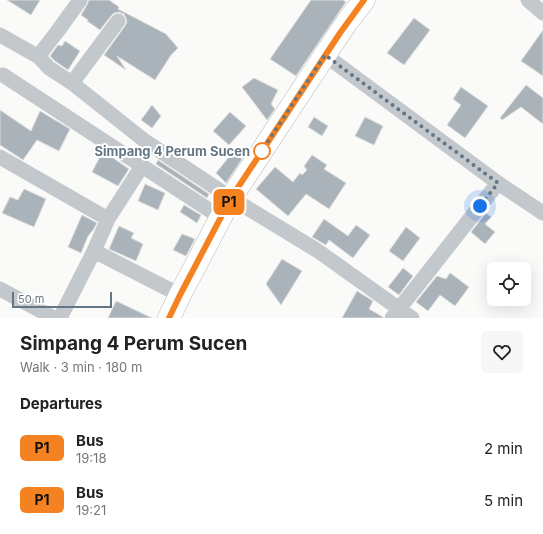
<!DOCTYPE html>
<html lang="en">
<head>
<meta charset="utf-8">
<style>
  :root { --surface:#fff; --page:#f6f6f6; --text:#222; --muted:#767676 }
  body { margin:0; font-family:Inter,sans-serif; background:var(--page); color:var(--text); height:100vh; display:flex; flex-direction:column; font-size:15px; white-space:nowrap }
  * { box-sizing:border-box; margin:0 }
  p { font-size:13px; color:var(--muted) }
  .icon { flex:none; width:22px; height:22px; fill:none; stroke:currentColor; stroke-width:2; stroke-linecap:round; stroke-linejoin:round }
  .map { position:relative; height:318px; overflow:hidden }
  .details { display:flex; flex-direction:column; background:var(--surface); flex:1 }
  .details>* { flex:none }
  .badge { padding:0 8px; border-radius:6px; font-size:14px; line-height:26px }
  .tools { position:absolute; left:487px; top:262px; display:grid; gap:8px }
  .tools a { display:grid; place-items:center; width:44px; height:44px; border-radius:6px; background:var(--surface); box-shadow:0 4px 16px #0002; font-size:20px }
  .scale { position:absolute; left:12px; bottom:10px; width:100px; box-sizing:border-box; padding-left:4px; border:2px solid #657683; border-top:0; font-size:11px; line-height:14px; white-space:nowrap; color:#657683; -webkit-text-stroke:3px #fff; paint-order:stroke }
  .you { position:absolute; width:20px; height:20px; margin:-10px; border:3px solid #fff; border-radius:50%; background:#1a73e8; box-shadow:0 0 0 6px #1a73e833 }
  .map>.badge { position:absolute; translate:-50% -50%; box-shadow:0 0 0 2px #fff }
  h2 { padding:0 20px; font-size:15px; line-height:36px }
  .round { display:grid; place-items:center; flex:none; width:42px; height:42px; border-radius:6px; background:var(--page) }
  .head { display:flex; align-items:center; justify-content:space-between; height:68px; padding:0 20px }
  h1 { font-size:19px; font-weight:700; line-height:30px }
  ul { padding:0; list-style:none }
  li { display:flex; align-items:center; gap:12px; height:52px; padding:0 20px }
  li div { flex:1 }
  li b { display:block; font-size:15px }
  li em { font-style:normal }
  li .badge { min-width:44px; font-weight:700; text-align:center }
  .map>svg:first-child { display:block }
</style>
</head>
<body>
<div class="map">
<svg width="543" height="318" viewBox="0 0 543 318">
  <rect width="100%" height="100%" fill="#fafaf8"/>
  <path fill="#aab3b9" stroke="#dcdcda" d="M7,0h33l-9,15z
    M89,0h20l10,7 -1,2 48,25 12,14 -7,7 -16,25 -38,-24 9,14 -22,-15 21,-29 2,-4 -1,-4 -2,-4 -5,-2 -5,1 -3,3 -11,14 -13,-9 1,-1 -7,-5 6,-10z
    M311,0h32l3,2 -9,13 -41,61 -26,-17z
    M414,18l16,12 -26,35 -17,-12z
    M543,30v46l-22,-15z
    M65,41l15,10 -12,19 -13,-9 -5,-5 8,-11 4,1z
    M254,78l24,12 -7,14 4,5 -8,11 -25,-33z
    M526,85l17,13v26l-22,-17 -19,13 -2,-2z
    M461,87l27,19 -23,32 -18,-13 14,-20 -8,-6z
    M152,105l9,11 -9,12 -11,-8z
    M0,110l31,21 9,-20 30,18 -11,22 -22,-11 -14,20 -23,-15z
    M230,112l16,14 -17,19 -16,-14z
    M314,117l14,9 -6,10 -14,-9z
    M365,117l18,9 -9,19 -19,-9z
    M103,151l26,18 -11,17 -26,-14z
    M232,153l10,6 -16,24 -10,-10z
    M312,155l15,10 -3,4 22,14 -17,26 -23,-15 -18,22 -32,-27 19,-22 18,15 7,-9 2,2 5,-5 -3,-4z
    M158,160l51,34 -2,4 -51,-34z
    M145,184l20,9 -7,17 -20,-9z
    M24,189l22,10 -12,28 -32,-14 8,-16 8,3z
    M184,205l17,10 -4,8 -17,-11z
    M486,213l5,4 -6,7 10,8 -10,12 -14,-12z
    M82,215l15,8 -4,7 -5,6 -7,17 -13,-6z
    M324,219l24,17 8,-11 14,10 -17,23 -24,-18 -3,5 -14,-8z
    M119,226l15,7 -3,5 12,6 -7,17 -27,-12z
    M406,227l14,11 -17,23 -14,-10z
    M182,234l13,5 -9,17 -13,-6z
    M282,259l20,12 -21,34 -15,-21z
    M403,268l10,8 -14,19 -11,-8z
    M450,273l19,14 -14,19 -15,-11 -12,16 -12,-9 21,-26 9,3z
    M357,291l16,10 -4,8 14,8v1h-41z
    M116,301l36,17h-44z"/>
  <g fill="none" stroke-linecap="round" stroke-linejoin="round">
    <g stroke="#b5babe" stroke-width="23">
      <path id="primary" d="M169,318l11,-23 51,-97 94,-143 22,-33 17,-22"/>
    </g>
    <path stroke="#c3c8cc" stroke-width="15" d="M528,0l15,13
      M0,35l39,22 10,11 23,15 73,58 86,57 87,53 94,67
      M325,55l173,128 45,30
      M39,57l4,-7 14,-18 23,-32
      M3,75l217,142
      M72,83l46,-62
      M0,157l108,62
      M94,251l86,44
      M0,289l54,29
      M60,318l34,-67 14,-32 34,-53
      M392,318l106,-135"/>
    <use href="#primary" stroke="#fff" stroke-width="22"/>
  </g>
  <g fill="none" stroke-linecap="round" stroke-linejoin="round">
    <g stroke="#fff" stroke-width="9">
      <path id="line" d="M169,318l11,-23 51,-97 109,-165 24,-33"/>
    </g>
    <use href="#line" stroke="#f58220" stroke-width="6"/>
    <path stroke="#657683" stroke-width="4" stroke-dasharray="0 7.2" d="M262,151l-1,1 64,-97 173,128 -18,23"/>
  </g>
  <circle fill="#fff" stroke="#f58220" stroke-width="2" cx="262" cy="151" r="8"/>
  <g text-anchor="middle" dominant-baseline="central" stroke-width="4" stroke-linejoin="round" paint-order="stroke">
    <g font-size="13" font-weight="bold" fill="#657683" stroke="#fff" text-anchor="end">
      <text x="250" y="151">Simpang 4 Perum Sucen</text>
    </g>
  </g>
</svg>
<div class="tools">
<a><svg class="icon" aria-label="locate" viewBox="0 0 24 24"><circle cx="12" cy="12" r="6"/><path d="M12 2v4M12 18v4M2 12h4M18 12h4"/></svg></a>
</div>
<div class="scale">50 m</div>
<div class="you" style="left:480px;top:206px"></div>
<b class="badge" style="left:229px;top:202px;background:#f58220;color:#111">P1</b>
</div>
<section class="details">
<div class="head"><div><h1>Simpang 4 Perum Sucen</h1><p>Walk · 3 min · 180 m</p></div><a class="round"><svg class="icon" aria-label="heart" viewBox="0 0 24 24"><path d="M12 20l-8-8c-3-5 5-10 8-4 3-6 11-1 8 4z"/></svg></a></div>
<h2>Departures</h2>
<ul>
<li><span class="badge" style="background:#f58220;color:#111">P1</span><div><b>Bus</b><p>19:18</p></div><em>2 min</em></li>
<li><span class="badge" style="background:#f58220;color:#111">P1</span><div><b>Bus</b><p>19:21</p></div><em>5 min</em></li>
</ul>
</section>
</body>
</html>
